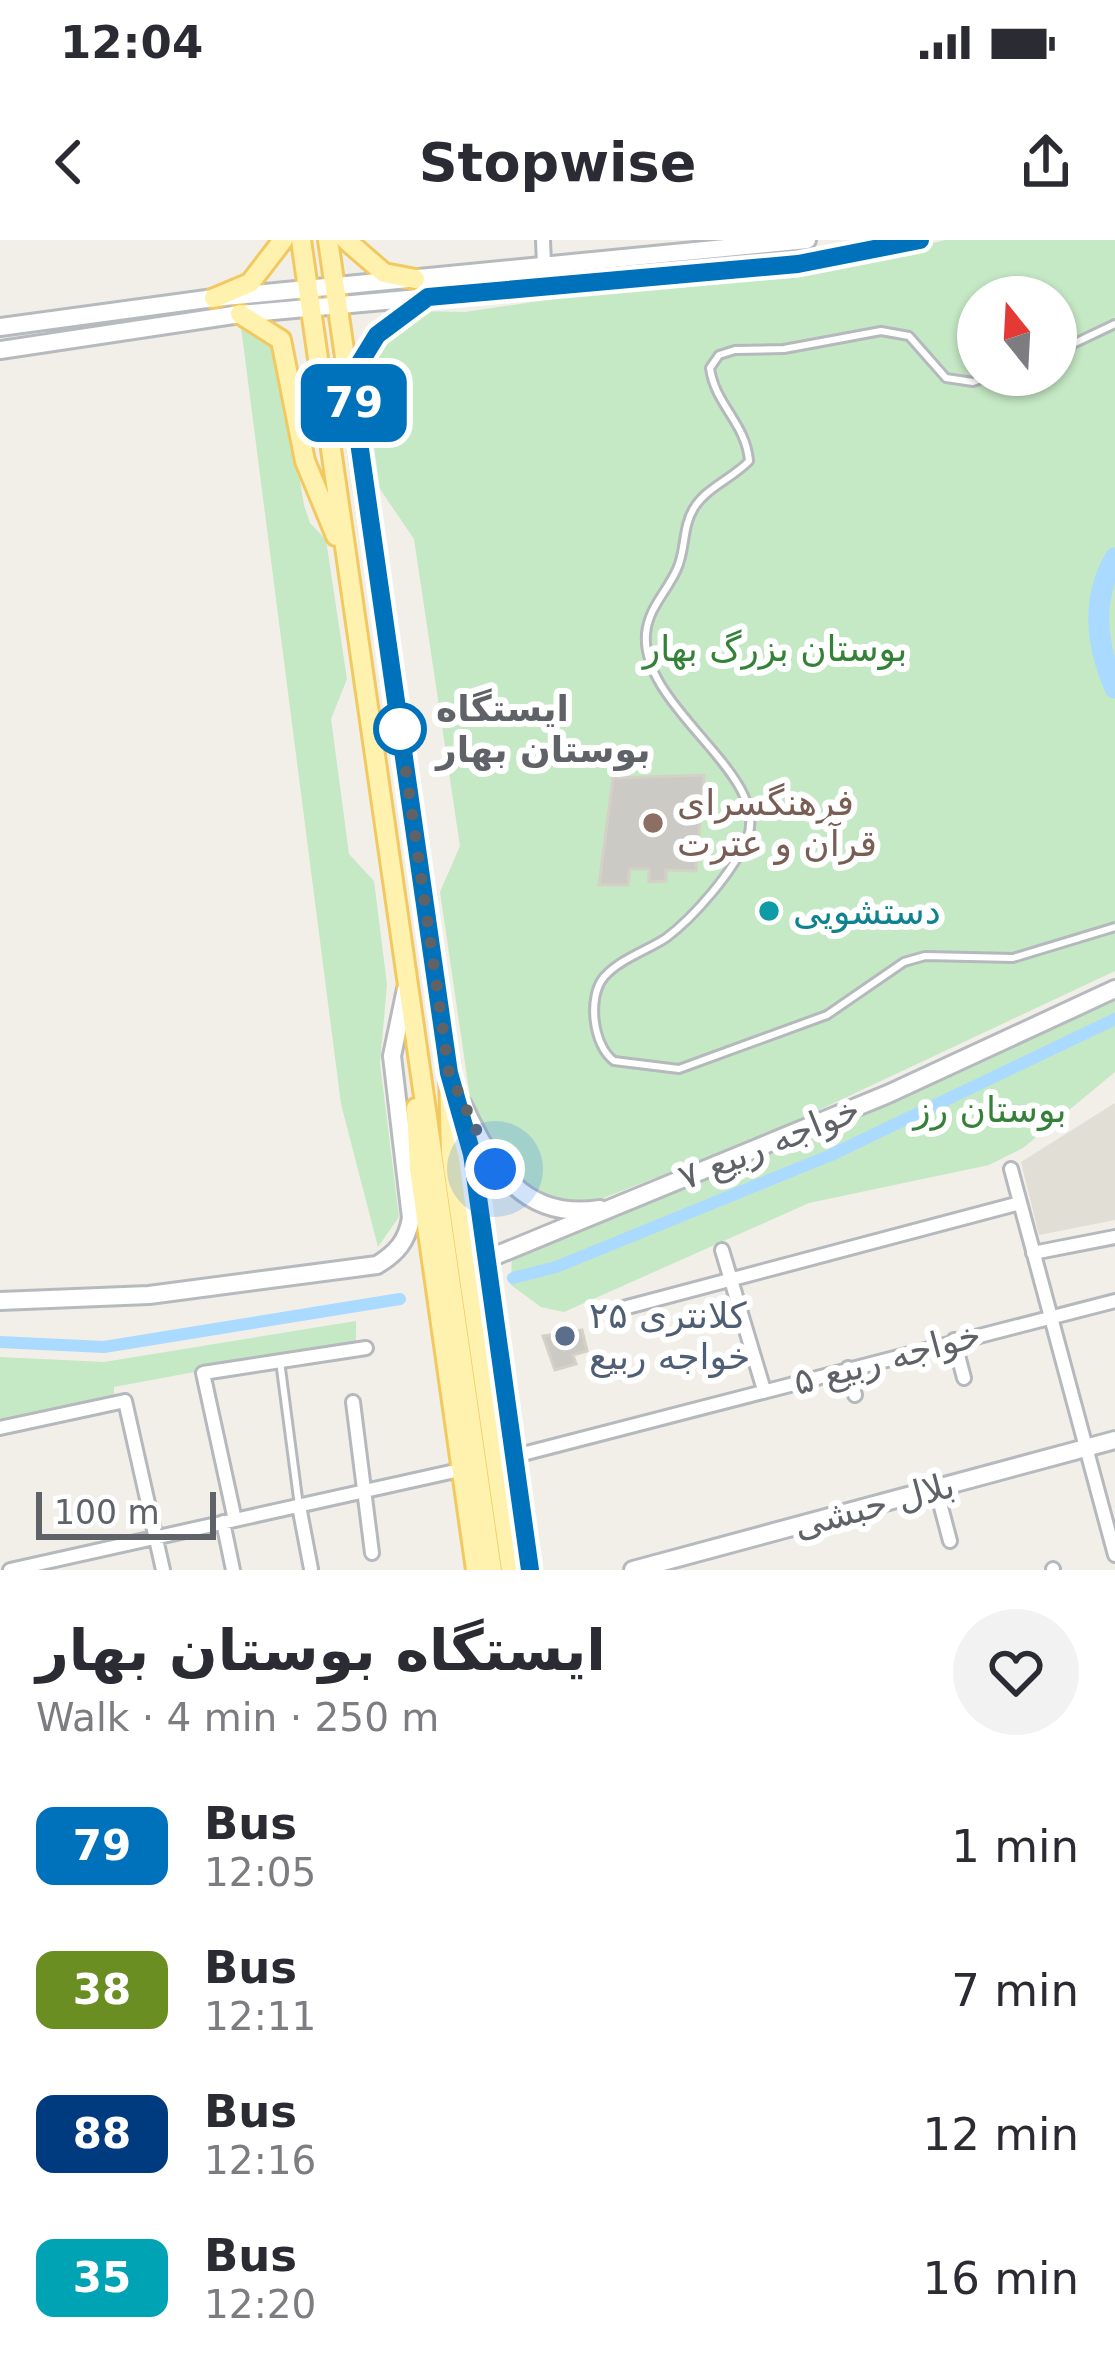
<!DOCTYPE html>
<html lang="en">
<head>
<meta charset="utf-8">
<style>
  :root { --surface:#fff; --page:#f2f2f3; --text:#2b2b33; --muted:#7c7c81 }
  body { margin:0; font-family:"DejaVu Sans","Noto Naskh Arabic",sans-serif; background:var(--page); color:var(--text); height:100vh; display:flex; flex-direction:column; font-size:45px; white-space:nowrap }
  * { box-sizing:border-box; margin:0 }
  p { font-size:39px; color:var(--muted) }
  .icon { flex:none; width:66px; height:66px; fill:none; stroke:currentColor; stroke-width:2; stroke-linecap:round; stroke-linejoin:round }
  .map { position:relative; height:1330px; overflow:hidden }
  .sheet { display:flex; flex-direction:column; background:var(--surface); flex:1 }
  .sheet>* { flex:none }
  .badge { padding:0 24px; border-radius:18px; font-size:42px; line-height:78px }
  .needle { width:78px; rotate:342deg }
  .tools { position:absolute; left:957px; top:36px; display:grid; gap:24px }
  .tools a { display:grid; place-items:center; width:120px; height:120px; border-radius:50%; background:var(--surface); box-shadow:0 3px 9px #0004; font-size:60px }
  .scale { position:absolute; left:36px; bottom:30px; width:180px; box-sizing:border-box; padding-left:12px; border:6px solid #5f6368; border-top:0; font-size:33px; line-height:42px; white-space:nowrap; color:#5f6368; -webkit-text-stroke:9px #fff; paint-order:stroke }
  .you { position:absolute; width:60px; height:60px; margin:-30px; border:9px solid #fff; border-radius:50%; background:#1a73e8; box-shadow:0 0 0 18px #1a73e833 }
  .map>.badge { position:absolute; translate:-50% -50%; box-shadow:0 0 0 6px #fff }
  .round { display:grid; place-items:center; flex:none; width:126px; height:126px; border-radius:63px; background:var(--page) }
  .headline { display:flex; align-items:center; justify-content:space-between; height:204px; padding:0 36px }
  h1 { font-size:57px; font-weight:700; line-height:90px }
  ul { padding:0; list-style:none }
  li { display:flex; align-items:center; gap:36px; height:144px; padding:0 36px }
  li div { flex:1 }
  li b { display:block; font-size:45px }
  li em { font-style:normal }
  li .badge { min-width:132px; font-weight:700; text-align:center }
  .status { display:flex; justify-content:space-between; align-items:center; height:84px; padding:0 60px; background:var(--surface); direction:ltr }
  .status svg { height:33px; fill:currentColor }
  header { display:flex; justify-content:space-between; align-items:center; height:156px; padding:0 36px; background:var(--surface); font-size:54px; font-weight:700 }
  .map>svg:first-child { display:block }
</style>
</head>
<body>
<div class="status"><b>12:04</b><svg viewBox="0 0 49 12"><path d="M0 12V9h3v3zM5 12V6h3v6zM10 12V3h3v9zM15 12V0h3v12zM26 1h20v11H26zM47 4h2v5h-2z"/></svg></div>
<header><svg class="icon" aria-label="back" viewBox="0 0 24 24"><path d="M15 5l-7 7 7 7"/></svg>Stopwise<svg class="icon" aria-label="share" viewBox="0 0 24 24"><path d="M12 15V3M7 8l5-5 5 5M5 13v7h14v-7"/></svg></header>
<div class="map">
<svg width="1115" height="1330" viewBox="0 0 1115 1330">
  <rect width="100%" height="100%" fill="#f1efe8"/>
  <path fill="#e1ded6" d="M1115,863v117l-76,15 -18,-73z"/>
  <path fill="#c5e8c5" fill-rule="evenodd" d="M945,0h170v731l-349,164 -173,67 -37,1 -31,-10 -42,-58 -13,-38 -30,-205 20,-46 -46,-307 -34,-50 -16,-112 3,-19 33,-38 17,-9 48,1 196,-29 189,-18zM978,57h78v78h-78z
    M241,87l35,22 4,11 24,145 6,18 16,17 21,139 -16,40 18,135 25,27 13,104 -7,78 19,154 -21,30 -37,-143z
    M1115,759v73l-92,76 -34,17 -180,38 -245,109 -23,-5 -30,-22 1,-38z
    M356,1081v21l-242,45v11l-114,27v-68l104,5z"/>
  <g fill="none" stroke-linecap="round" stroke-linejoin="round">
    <path stroke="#aadaff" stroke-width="12" d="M513,1038l43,-11 275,-112 284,-136
      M0,1102l104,5 296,-48"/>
    <path stroke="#aadaff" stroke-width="21" d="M1115,318c-24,41 -19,87 0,130"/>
  </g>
  <path fill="#cccac5" stroke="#d6d1c6" stroke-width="3" d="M704,535l-8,96 -30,-1v11l-17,1v-13h-19l-2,16h-29l14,-107z
    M582,1090l5,21 -14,4 3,9 -21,6 -12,-34z"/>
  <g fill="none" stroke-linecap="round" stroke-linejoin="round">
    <g stroke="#b5b8bc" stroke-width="12">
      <path id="lane" d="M1056,112l59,-28
        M993,135l-20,7 -27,-4 -37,-42 -28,-5 -97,18 -49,1 -16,5 -9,13c5,37 36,55 39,93 -16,17 -43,27 -55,47 -12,19 -8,42 -17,61 -10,23 -29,39 -31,65 -6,74 127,141 101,205 -14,33 -53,78 -81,99 -20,13 -46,21 -62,39 -17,20 -11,69 10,84l65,8 148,-54 77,-53 21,-6 88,2 102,-31
        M280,1121l19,145"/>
    </g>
    <g stroke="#b5b8bc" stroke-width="18">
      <path id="street" d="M543,0l1,25
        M1011,929l104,386
        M722,1010l42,140
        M1033,1013l82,-16
        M597,1075l423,-112
        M954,1100l10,38
        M848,1128l7,27
        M353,1162l19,151
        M0,1188l125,-27 38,169
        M515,1216l600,-155
        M936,1248l14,53
        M299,1266l12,63
        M235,1280l-32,-147 163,-25
        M223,1282l10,48
        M1053,1329v1
        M10,1330l454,-101"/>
    </g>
    <g stroke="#b6babf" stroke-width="22">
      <path id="secondary" d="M0,87l214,-29 593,-58
        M0,110l240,-36 558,-50 123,-24
        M463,865c29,62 60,116 137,104
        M485,1020l403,-166 227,-105
        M0,1061l149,-6 228,-30c20,-12 30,-24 34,-47l-19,-162 14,-67
        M633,1330l482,-130"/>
    </g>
    <g stroke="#f2c960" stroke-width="24">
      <path id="primary" d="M301,0l191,1330
        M328,0l121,833 2,80 60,417
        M346,0l38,33 31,6
        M214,58l36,-15 33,-43
        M240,74l41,26 24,121 31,75
        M350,139l27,-44 51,-38
        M457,861l14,53 59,416
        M416,868l3,61 57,401"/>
    </g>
    <use href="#lane" stroke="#fff" stroke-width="6"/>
    <use href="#street" stroke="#fff" stroke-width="12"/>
    <use href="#secondary" stroke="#fff" stroke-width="16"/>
    <use href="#primary" stroke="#fff2af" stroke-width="18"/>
  </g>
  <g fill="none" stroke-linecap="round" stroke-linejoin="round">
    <g stroke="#fff" stroke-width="27">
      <path id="line" d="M530,1330l-58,-416 -23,-81 -99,-694 27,-44 51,-38 370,-33 122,-24"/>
    </g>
    <use href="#line" stroke="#0072bc" stroke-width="18"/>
    <path stroke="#5f6368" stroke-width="12" stroke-dasharray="0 21.6" d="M400,489l49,344 46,96"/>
  </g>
  <circle fill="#fff" stroke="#0072bc" stroke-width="6" cx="400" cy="489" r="24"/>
  <circle fill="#8d6e63" stroke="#fff" stroke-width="4.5" cx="653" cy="583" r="12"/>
  <circle fill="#0f9aa8" stroke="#fff" stroke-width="4.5" cx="769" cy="671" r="12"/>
  <circle fill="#5c6f8a" stroke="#fff" stroke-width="4.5" cx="565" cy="1096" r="12"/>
  <g text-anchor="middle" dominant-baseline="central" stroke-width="12" stroke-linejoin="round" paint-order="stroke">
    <g font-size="36" fill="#348238" stroke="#fff">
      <text x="775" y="408">بوستان بزرگ بهار</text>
      <text x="990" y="869">بوستان رز</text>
    </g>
    <g font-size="36" font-weight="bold" fill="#5f6368" stroke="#fff" text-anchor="start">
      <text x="436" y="468">ایستگاه<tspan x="436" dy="41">بوستان بهار</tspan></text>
    </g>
    <g font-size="36" fill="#785e54" stroke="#fff" text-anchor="start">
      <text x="677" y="562">فرهنگسرای<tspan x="677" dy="41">قرآن و عترت</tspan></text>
    </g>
    <g font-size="36" fill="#0d838f" stroke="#fff" text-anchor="start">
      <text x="793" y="671">دستشویی</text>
    </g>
    <g font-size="36" fill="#5f6368" stroke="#fff">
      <text transform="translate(769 903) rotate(-22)">خواجه ربیع ۷</text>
      <text transform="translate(887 1118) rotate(-15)">خواجه ربیع ۵</text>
      <text transform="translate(874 1265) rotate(-15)">بلال حبشی</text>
    </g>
    <g font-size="36" fill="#4e5e75" stroke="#fff" text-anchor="start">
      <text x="589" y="1075">کلانتری ٢۵<tspan x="589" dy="41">خواجه ربیع</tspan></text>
    </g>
  </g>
</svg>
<div class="tools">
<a><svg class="needle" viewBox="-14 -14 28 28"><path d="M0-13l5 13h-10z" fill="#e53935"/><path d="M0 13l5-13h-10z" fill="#7c7c81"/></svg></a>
</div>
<div class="scale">100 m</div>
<div class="you" style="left:495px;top:929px"></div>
<b class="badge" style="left:354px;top:163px;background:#0072bc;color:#fff">79</b>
</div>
<section class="sheet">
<div class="headline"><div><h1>ایستگاه بوستان بهار</h1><p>Walk · 4 min · 250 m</p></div><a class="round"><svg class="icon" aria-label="heart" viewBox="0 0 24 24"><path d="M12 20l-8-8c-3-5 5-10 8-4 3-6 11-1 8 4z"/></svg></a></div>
<ul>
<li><span class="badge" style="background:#0072bc;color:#fff">79</span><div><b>Bus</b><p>12:05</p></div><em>1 min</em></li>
<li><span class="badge" style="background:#6b8e23;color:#fff">38</span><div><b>Bus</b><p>12:11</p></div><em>7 min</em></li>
<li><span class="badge" style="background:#003b80;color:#fff">88</span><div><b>Bus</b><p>12:16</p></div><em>12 min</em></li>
<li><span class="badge" style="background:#00a3b4;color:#fff">35</span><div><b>Bus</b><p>12:20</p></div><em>16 min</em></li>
</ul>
</section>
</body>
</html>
